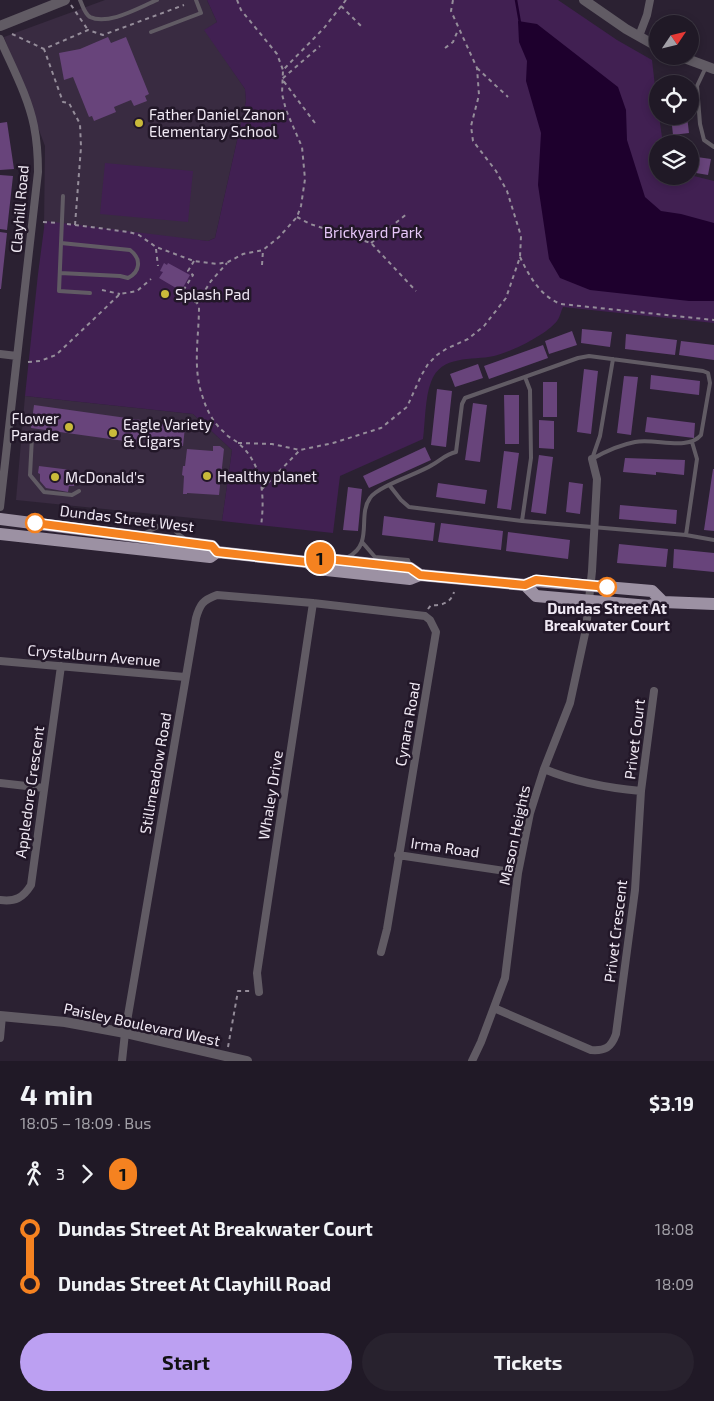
<!DOCTYPE html>
<html lang="en">
<head>
<meta charset="utf-8">
<style>
  :root { --surface:#201926; --page:#28222e; --text:#f1f3f6; --muted:#a2a0a7; --line:#3d3843; --accent:#bca0f2 }
  body { margin:0; font-family:"Exo 2",sans-serif; background:var(--page); color:var(--text); height:100vh; display:flex; flex-direction:column; font-size:19px; white-space:nowrap }
  * { box-sizing:border-box; margin:0 }
  p { font-size:16px; color:var(--muted) }
  .icon { flex:none; width:28px; height:28px; fill:none; stroke:currentColor; stroke-width:2; stroke-linecap:round; stroke-linejoin:round }
  .map { position:relative; height:1061px; overflow:hidden }
  .details { display:flex; flex-direction:column; background:var(--surface); flex:1 }
  .details>* { flex:none }
  .badge { padding:0 10px; border-radius:16px; font-size:18px; line-height:32px }
  .needle { width:32px; rotate:55deg }
  .fabs { position:absolute; left:649px; top:15px; display:grid; gap:10px }
  .fabs a { display:grid; place-items:center; width:50px; height:50px; border-radius:50%; background:var(--surface); box-shadow:0 2px 8px #0003,0 0 0 1px var(--line); font-size:25px }
  .map>.badge { position:absolute; translate:-50% -50%; box-shadow:0 0 0 2px #fff }
  .legs { display:flex; align-items:center; gap:8px; height:55px; padding:0 20px; font-size:16px }
  .legs p { margin-inline-start:auto }
  .summary { display:flex; align-items:center; justify-content:space-between; height:85px; padding:0 20px }
  h1 { font-size:28px; font-weight:700; line-height:38px }
  .primary-button { display:flex; gap:10px; margin-top:auto; padding:10px 20px }
  .primary-button a { flex:1; height:58px; border-radius:30px; background:var(--accent); color:#111; font-size:20px; font-weight:700; line-height:58px; text-align:center }
  .primary-button a+a { background:var(--page); color:var(--text) }
  ul { padding:0 20px; list-style:none }
  li { display:flex; align-items:center; gap:18px; height:55px; font-size:19px }
  li i { display:grid; place-items:center; width:8px; height:100%; margin:0 6px; background:currentColor }
  li i::after { content:''; width:12px; height:12px; margin:-6px; border:4px solid; border-radius:50%; background:var(--surface) }
  li p { margin-inline-start:auto }
  li:first-child i { background:linear-gradient(#0000 50%,currentColor 0) }
  li:last-child i { background:linear-gradient(currentColor 50%,#0000 0) }
  .map>svg:first-child { display:block }
</style>
</head>
<body>
<div class="map">
<svg width="714" height="1061" viewBox="0 0 714 1061">
  <rect width="100%" height="100%" fill="#2b2132"/>
  <path fill="#392b41" d="M105,0h102l10,22 -12,8 40,59 1,12 -31,137 -7,3 -164,-14 1,-81 -41,-109z
    M25,396l168,18 39,36 -10,71 -206,-21z"/>
  <path fill="#412052" d="M207,0h351l59,40 35,20 5,44 1,12h1l4,28h-5v32h32v-1l24,6v142l-151,-16c-2,4 -3,10 -6,14 -11,14 -46,31 -63,35 -22,5 -53,-2 -63,26 -6,15 -6,41 -8,57l-83,37 -7,57 -111,-12 10,-71 -39,-36 -168,-18 13,-122 7,-53 163,20 7,-3 31,-137 -1,-12 -41,-59 13,-8z
    M105,163l88,8 -5,51 -88,-8z"/>
  <path fill="#1e002d" d="M518,21l19,3 81,63 8,23 1,30 18,57 16,14 20,3 33,9v78h-25l-99,-11 -30,-12 -11,-19 -11,-74 3,-52 -15,-52 1,-20 -8,-19z"/>
  <g fill="none" stroke-linecap="round" stroke-linejoin="round">
    <path stroke="#1e002d" stroke-width="2.5" d="M516,0l4,23"/>
  </g>
  <path fill="#68447b" d="M108,37l3,6 15,-6 23,57 -4,2 2,5 -13,5 -3,-6 -17,7 2,5 -22,9 -2,-5 -3,1 -16,-40 -9,3 -5,-27 21,-4z
    M671,116h16l2,17 -16,2z
    M7,122l7,47 -14,1v-47z
    M690,156l21,3 -3,16 -18,-3z
    M0,175l13,1 -6,54 -7,-1z
    M0,232l7,1 -6,56h-1z
    M164,263l3,2 1,-2 22,12 -9,16 -22,-13 4,-6 -3,-1z
    M582,329l30,3 -2,15 -29,-4z
    M572,331l5,14 -28,9 -4,-13z
    M626,334l51,6 -2,15 -50,-6z
    M681,341l33,4v15l-35,-5z
    M543,345l5,13 -59,21 -5,-13z
    M478,364l5,14 -28,9 -5,-13z
    M584,369l14,2 -7,63 -14,-2z
    M651,375l49,6 -1,14 -49,-6z
    M624,376l14,1 -7,58 -14,-2z
    M543,382h14v35h-14z
    M437,389l15,2 -6,56 -15,-2z
    M504,395h15v49h-14z
    M473,403l14,2 -7,57 -15,-2z
    M34,405l107,15 -2,23 -108,-15z
    M647,417l48,6 -1,15 -49,-6z
    M539,420l15,1v28l-15,-1z
    M149,422l36,5 -2,19 -39,-6 1,-14z
    M213,446h7l4,3 -5,46 -32,-2v1h-4l1,-18 -2,-1 1,-9h2l2,-17 26,2z
    M425,447l6,13 -62,28 -6,-12z
    M504,451l15,2 -8,57 -14,-2z
    M539,455l14,2 -7,57 -15,-2z
    M625,458l60,2 -1,15 -28,-3v3l-33,-3z
    M39,466l32,4 -1,10h5l-1,6h-5l-1,6 -22,-4 -6,-7v-7l-2,-1z
    M713,469h1v62l-10,-1z
    M569,482l14,2 -3,30 -14,-2z
    M438,483l49,7 -2,14 -49,-7z
    M348,487l14,2 -4,42 -15,-1z
    M620,505l57,5 -1,14 -57,-5z
    M384,516l51,7 -2,18 -51,-6z
    M441,523l62,8 -2,19 -63,-8z
    M508,532l62,8 -2,19 -62,-8z
    M619,544l49,5 -2,18 -49,-4z
    M674,549l40,4v19l-41,-4z"/>
  <g fill="none" stroke-linecap="round" stroke-linejoin="round">
    <path stroke="#958d9a" stroke-width="2" stroke-dasharray="4 4" stroke-linecap="butt" d="M237,0l4,10 36,44 6,16
      M71,5l17,25
      M341,6l20,20
      M12,34l32,15
      M445,48l8,-6 5,-12
      M477,68l31,29
      M315,123l-33,-44 38,-33
      M297,217l13,7 61,19 45,48
      M43,222l14,1
      M67,224l62,8 10,3 17,12 38,14 23,3 11,-2 15,-8 20,-4 16,-13 18,-20 4,-11 4,-27 -3,-32 -16,-37 -4,-16 1,-24 41,-42 22,-28
      M75,225l6,-78 -1,-23 -11,-21 -6,-1 -19,-53 44,-19 15,5 81,-30
      M371,243l37,-30
      M156,249l2,17
      M520,257c9,19 21,40 41,47l153,16
      M194,261l-6,10 5,4 -12,19 16,9 2,4c0,31 -7,61 4,91 4,13 11,26 22,35 3,4 8,6 12,9 26,21 28,54 24,84
      M262,265l1,-15
      M102,290l18,4
      M197,303l14,-22 16,-18
      M28,362l12,-1 16,-6 64,-61 17,-3 14,-12
      M238,443l34,1 28,6 33,-7 48,-15 26,-21 14,-31 7,-12 9,-9 9,-6 22,-10 16,-13 22,-28 14,-41 1,-21 -14,-45 -11,-20 -23,-30 -2,-15 8,-31 -2,-27 -26,-57 2,-11
      M262,489l38,-39
      M428,609l3,-4c10,1 20,-2 23,-13
      M228,1047l10,-56h13"/>
    <path stroke="#615b64" stroke-width="4" d="M80,0c3,6 4,13 10,17 18,9 50,-10 67,-17
      M151,32l50,-19 -5,-13
      M706,67l-9,19 3,38 4,16 10,7
      M63,196l-4,95 31,2
      M60,273l60,3 8,2c12,-6 14,-19 2,-28l-69,-7
      M32,437l-2,38 14,17 28,3 7,-4
      M592,459l8,-23 13,-77
      M390,486l11,14 8,7 113,14 164,14 28,5
      M522,521l9,-63 -1,-68 -5,-13
      M145,533l11,-5 11,-10 9,14 8,6
      M686,535l11,-76 -5,-17
      M362,542l13,15 33,3 2,5
      M348,557c26,-13 9,-41 22,-59 8,-12 48,-24 62,-33 9,-5 14,-11 24,-13l6,-48 3,-6 113,-40 11,-2 114,15 5,2 2,10 -9,52c-13,16 -46,3 -66,7 -16,3 -29,9 -43,17"/>
    <path stroke="#615b64" stroke-width="8" d="M639,36l8,-21 3,-15
      M0,39c12,28 28,57 34,87 3,15 4,30 4,46l-38,335
      M0,354l17,2
      M0,661l185,16
      M544,769c31,13 64,19 97,22
      M0,783l44,5
      M398,855l120,18
      M0,900c15,2 23,-2 31,-15l30,-219
      M259,992l-2,-19 56,-370
      M494,1008l97,42c14,1 20,-2 25,-16l19,-144 6,-99 13,-100
      M0,1038l2,-22
      M122,1061l3,-28 71,-415c4,-14 7,-18 21,-23l96,8 112,13 5,4 6,12 -49,297 -6,23
      M472,1061l9,-19 24,-64 13,-105 12,-60 14,-44 26,-66 16,-74 6,-58 5,-92 -5,-20"/>
    <path stroke="#615b64" stroke-width="10" d="M584,0l42,29 32,18
      M0,26l65,-26
      M679,56l35,13
      M0,1016l65,6 60,11 122,28"/>
    <path stroke="#9c91a3" stroke-width="12" d="M0,519l212,27 5,6
      M0,534l210,23 7,-5 90,10 10,7 93,10 10,-4
      M307,562l11,-4 92,10 10,7 105,10 11,-4 116,10 11,11
      M525,585l11,11 113,10 14,-4 51,2"/>
  </g>
  <g fill="none" stroke-linecap="round" stroke-linejoin="round">
    <g stroke="#fff" stroke-width="11">
      <path id="line-1" d="M35,523l177,23 5,6 90,10 11,-4 92,10 10,7 105,10 11,-5 71,7"/>
    </g>
    <use href="#line-1" stroke="#f58220" stroke-width="8"/>
  </g>
  <g fill="#c9ba3a" stroke="#221728" stroke-width="2">
    <circle cx="139" cy="123" r="5"/>
    <circle cx="165" cy="294" r="5"/>
    <circle cx="69" cy="427" r="5"/>
    <circle cx="113" cy="433" r="5"/>
    <circle cx="207" cy="476" r="5"/>
    <circle cx="55" cy="477" r="5"/>
  </g>
  <g fill="#fff" stroke="#f58220" stroke-width="2.5">
    <circle cx="35" cy="523" r="9"/>
    <circle cx="607" cy="587" r="9"/>
  </g>
  <g text-anchor="middle" dominant-baseline="central" stroke-width="5" stroke-linejoin="round" paint-order="stroke">
    <g font-size="15" fill="#f0e9f4" stroke="#221728" text-anchor="start">
      <text x="149" y="114">Father Daniel Zanon<tspan x="149" dy="17">Elementary School</tspan></text>
      <text x="175" y="294">Splash Pad</text>
      <text x="59" y="418" text-anchor="end">Flower<tspan x="59" dy="17">Parade</tspan></text>
      <text x="123" y="424">Eagle Variety<tspan x="123" dy="17">&amp; Cigars</tspan></text>
      <text x="217" y="476">Healthy planet</text>
      <text x="65" y="477">McDonald's</text>
    </g>
    <g font-size="15" fill="#f0e9f4" stroke="#221728">
      <text transform="translate(19 209) rotate(-85)">Clayhill Road</text>
      <text transform="translate(127 518) rotate(7)">Dundas Street West</text>
      <text transform="translate(94 655) rotate(5)">Crystalburn Avenue</text>
      <text transform="translate(407 724) rotate(-80)">Cynara Road</text>
      <text transform="translate(634 739) rotate(-83)">Privet Court</text>
      <text transform="translate(155 773) rotate(-80)">Stillmeadow Road</text>
      <text transform="translate(29 792) rotate(-82)">Appledore Crescent</text>
      <text transform="translate(270 795) rotate(-81)">Whaley Drive</text>
      <text transform="translate(514 835) rotate(-78)">Mason Heights</text>
      <text transform="translate(445 847) rotate(8)">Irma Road</text>
      <text transform="translate(615 931) rotate(-83)">Privet Crescent</text>
      <text transform="translate(142 1024) rotate(12)">Paisley Boulevard West</text>
    </g>
    <g font-size="15" fill="#e7c7f9" stroke="#221728">
      <text x="373" y="232">Brickyard Park</text>
    </g>
    <g font-size="15" font-weight="bold" fill="#f0e9f4" stroke="#221728">
      <text x="607" y="608">Dundas Street At<tspan x="607" dy="17">Breakwater Court</tspan></text>
    </g>
  </g>
</svg>
<div class="fabs">
<a><svg class="needle" viewBox="-14 -14 28 28"><path d="M0-13l5 13h-10z" fill="#e53935"/><path d="M0 13l5-13h-10z" fill="#a2a0a7"/></svg></a>
<a><svg class="icon" aria-label="locate" viewBox="0 0 24 24"><circle cx="12" cy="12" r="6"/><path d="M12 2v4M12 18v4M2 12h4M18 12h4"/></svg></a>
<a><svg class="icon" aria-label="layers" viewBox="0 0 24 24"><path d="M12 4l9 5-9 5-9-5zM3 14l9 5 9-5"/></svg></a>
</div>
<b class="badge" style="left:320px;top:558px;background:#f58220;color:#111">1</b>
</div>
<section class="details">
<div class="summary"><div><h1>4 min</h1><p>18:05 – 18:09 · Bus</p></div><b>$3.19</b></div>
<div class="legs"><svg class="icon" aria-label="walk" viewBox="0 0 24 24"><circle cx="13" cy="4" r="2"/><path d="M13 8l-2 6 4 7M11 14l-3 7M7 12l3-4h3l4 4"/></svg>3<svg class="icon" aria-label="forward" viewBox="0 0 24 24"><path d="M9 5l7 7-7 7"/></svg><b class="badge" style="background:#f58220;color:#111">1</b></div>
<ul>
<li><i style="color:#f58220"></i><b>Dundas Street At Breakwater Court</b><p>18:08</p></li>
<li><i style="color:#f58220"></i><b>Dundas Street At Clayhill Road</b><p>18:09</p></li>
</ul>
<div class="primary-button"><a>Start</a><a>Tickets</a></div>
</section>
</body>
</html>
